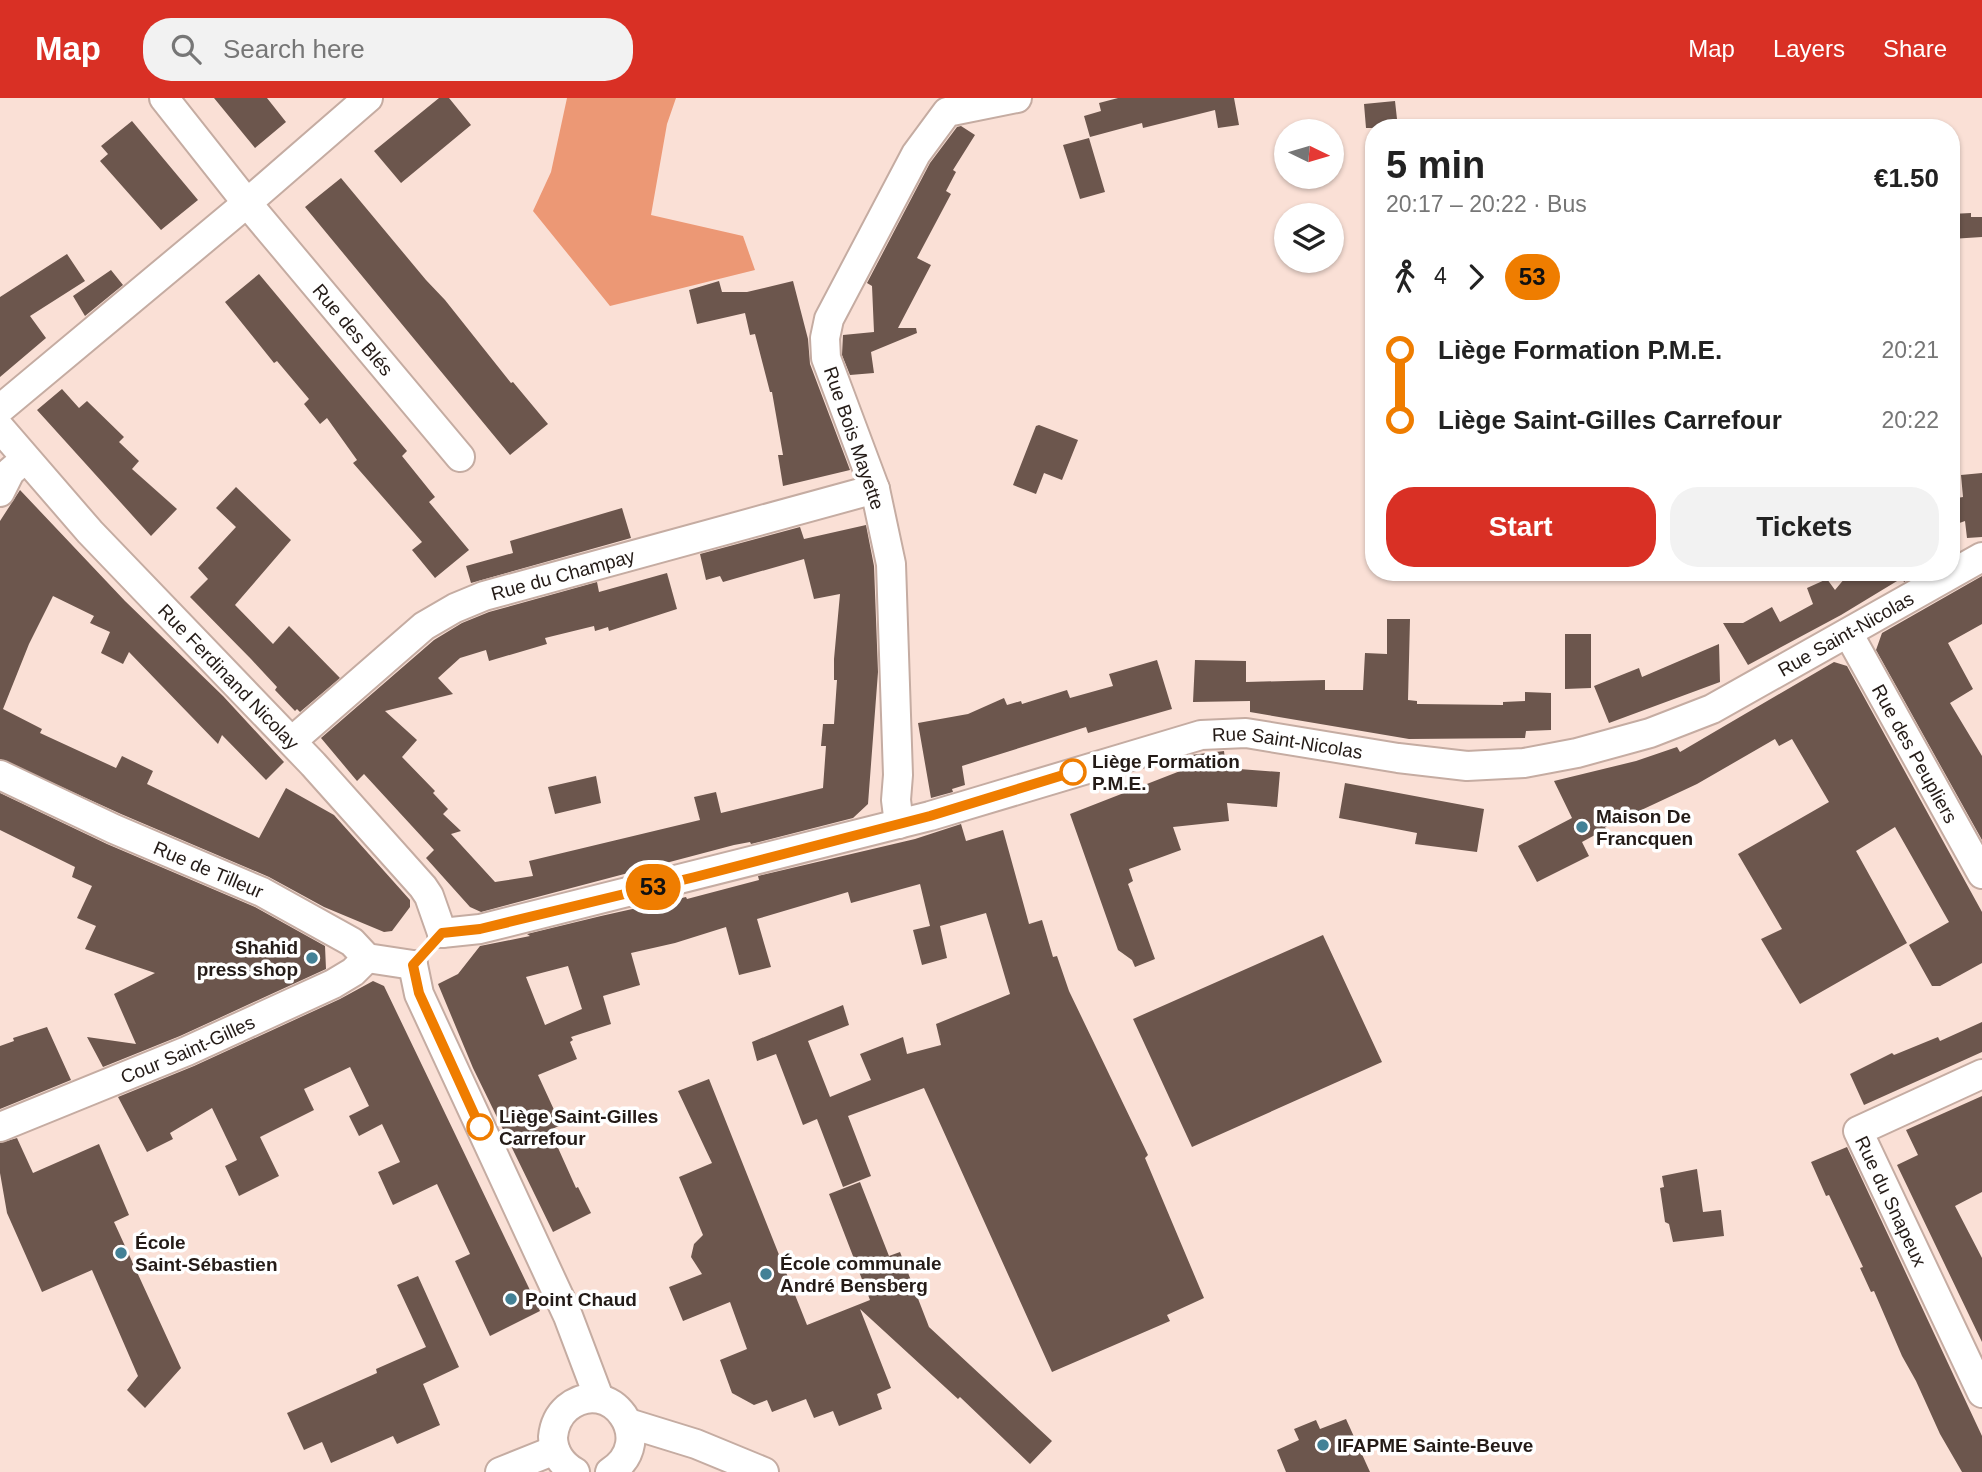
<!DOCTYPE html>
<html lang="en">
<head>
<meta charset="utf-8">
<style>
  :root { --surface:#fff; --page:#f2f2f2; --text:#222; --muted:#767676; --accent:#d93025 }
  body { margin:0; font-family:Arial,sans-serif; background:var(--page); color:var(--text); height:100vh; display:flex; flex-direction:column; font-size:26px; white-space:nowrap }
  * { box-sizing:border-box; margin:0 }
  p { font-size:23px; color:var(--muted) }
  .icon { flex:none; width:38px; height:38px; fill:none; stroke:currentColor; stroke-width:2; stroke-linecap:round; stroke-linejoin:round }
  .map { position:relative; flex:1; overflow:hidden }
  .details { position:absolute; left:1365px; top:21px; width:595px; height:462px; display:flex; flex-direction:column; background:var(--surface); border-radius:28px; box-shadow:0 2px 5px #0004 }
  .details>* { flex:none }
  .badge { padding:0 14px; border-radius:23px; font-size:24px; line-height:46px }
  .needle { width:46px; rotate:95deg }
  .fabs { position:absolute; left:1274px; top:21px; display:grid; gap:14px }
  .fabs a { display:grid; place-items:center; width:70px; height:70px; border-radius:50%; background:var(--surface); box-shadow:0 2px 5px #0004; font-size:35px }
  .map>.badge { position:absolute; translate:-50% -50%; box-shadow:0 0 0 4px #fff }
  .legs { display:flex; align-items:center; gap:10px; height:77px; padding:0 21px; font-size:23px }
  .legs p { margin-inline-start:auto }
  .overview { display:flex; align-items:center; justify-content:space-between; height:119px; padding:0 21px }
  h1 { font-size:38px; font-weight:700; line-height:52px }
  .primary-button { display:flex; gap:14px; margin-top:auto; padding:14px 21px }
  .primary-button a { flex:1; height:80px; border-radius:28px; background:var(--accent); color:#fff; font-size:28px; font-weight:700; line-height:80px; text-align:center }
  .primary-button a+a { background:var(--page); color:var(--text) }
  ul { padding:0 21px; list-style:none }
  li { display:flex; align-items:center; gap:24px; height:70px; font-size:26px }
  li i { display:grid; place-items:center; width:10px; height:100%; margin:0 9px; background:currentColor }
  li i::after { content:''; width:18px; height:18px; margin:-9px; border:5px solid; border-radius:50%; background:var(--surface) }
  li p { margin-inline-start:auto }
  li:first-child i { background:linear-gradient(#0000 50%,currentColor 0) }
  li:last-child i { background:linear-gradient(currentColor 50%,#0000 0) }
  header { display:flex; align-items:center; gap:42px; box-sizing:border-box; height:98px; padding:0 35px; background:var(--accent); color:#fff }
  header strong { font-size:33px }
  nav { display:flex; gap:38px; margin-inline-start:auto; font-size:24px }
  .search { width:490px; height:63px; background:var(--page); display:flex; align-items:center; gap:18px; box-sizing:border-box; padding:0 24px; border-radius:28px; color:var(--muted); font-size:26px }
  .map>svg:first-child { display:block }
</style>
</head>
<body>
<header>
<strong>Map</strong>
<div class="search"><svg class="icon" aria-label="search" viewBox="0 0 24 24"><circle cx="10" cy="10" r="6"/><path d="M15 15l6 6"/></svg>Search here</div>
<nav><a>Map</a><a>Layers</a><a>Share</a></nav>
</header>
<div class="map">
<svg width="1982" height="1374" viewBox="0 0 1982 1374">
  <rect width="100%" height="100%" fill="#fae0d6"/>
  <path fill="#ec9875" d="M567,0h109l-9,26 -16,91 92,21 12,34 -145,36 -77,-95 18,-39z"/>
  <path fill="#6c564d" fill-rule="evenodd" d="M214,0h53l19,24 -31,26z
    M439,0h10l22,27 -70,58 -27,-32z
    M1118,0h116l5,27 -21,3 -3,-18 -72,18 -1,-5 -52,14 -6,-21 17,-5 -2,-8z
    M1395,3l3,27h-32l-2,-24z
    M132,23l66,79 -37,30 -61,-69 8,-7 -7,-8z
    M961,28l14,9 -22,35 3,2 -10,19 5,3 -34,64 14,7 -33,63h18l1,5 -46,19 3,21 -24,2 -8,-20 1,-20 31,-3 -2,-46 -5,-3 63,-120 27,-36z
    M1089,40l16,54 -25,7 -17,-54z
    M341,80l85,102 19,20 66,83 2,-1 35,42 -38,31 -205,-248z
    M1971,115v4h11v20l-31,2v-25z
    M67,156l18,27 -55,35 16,22 -46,39v-80z
    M111,172l12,15 -38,31 -12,-20z
    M259,176l148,177 -5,5 33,41 -6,5 40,48 -34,28 -23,-28 10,-8 -69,-79 4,-3 -30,-42 -7,6 -16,-20 5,-5 -32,-38 -3,2 -49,-61z
    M719,183l3,11h25l46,-11 15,58 2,25 40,106 -67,16 -5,-31h5l-11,-63h-2l-15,-58 -5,1 -5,-22 -48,11 -8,-34z
    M62,291l17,19 8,-7 37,36 -5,5 20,19 -7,8 45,40 -26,27 -114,-126z
    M1039,327l39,15 -16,40 -18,-7 -8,21 -23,-9 23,-59z
    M1982,375v64l-15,1 -2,-17 -14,5v-27l12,-2 -2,-22z
    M236,389l55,53 -56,65 38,39 16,-18 51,52 -40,34 -3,-3 -2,2 -20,-21 2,-3 -26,-28 -61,-62 18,-18 -10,-11 38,-41 -20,-19z
    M20,392l105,111 98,95 61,66 -18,18 -44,-45 -4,9 -89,-92 -6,12 -22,-11 9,-21 -20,-9 4,-7 -41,-20 -24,48 -26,65 39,20 -2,4 76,35 6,-12 31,15 -6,13 112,54 27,-50 48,27 76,85v7l-18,24 -8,1 -60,-25 -55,-30 -148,-63 -121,-55v-238z
    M622,410l9,30 -160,45 -5,-17 47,-13 -3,-12z
    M866,427l8,41 4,106 -10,132 -15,14 -102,26 -1,-2 -16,3 -253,67 -11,-5 -44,-49 8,-8 -70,-76 -7,7 -36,-43 113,-98 28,-17 27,-11 108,-30 2,10 68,-19 10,36 -68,22 -1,-4 -13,4 -1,-5 -49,12 2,6 -58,17 -3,-11 -26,8 -22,20 15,16 -68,17 32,29 -15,17 33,34 -2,2 15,16 -5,5 18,17 -10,3 44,48 38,-6 -4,-15 171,-41 -6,-23 22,-5 5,21 102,-25 3,-42h-5l2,-22h11l3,-44h-3v-21l6,-65 -26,5 -10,-40 -81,23 -3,-6 -14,4 -6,-26 100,-27 4,12z
    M1850,474h71l-17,10 -2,-4 -61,37 -93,50 -25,-42h20l29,-16 8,15 33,-18 -6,-16 20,-9 8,11z
    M1982,478v48l-34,19 25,46 -23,14 32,53v84l-106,-190 6,-17z
    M1387,521h23l-2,81 9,1v3l86,1v-3l22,-1v-9l26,1v37l-25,1 -1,7 -116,1 -159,-27v-11l-57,1 2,-42 51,1v21l79,-2v10h38l2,-37 22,1z
    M1565,536h26v54l-26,1z
    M1719,546l1,38 -111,41 -15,-37 45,-18 3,9z
    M1157,562l15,49 -84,24 -2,-6 -124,39 3,19 -13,4 1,3 -22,6 -13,-75 50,-9 36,-16 3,7 14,-4 1,3 45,-14 3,8 43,-12 -4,-12z
    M1834,564l13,4 135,246v51l-42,23h-8l-23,-41 40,-23 -54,-95 -39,24 51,92 -107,61 -39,-65 21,-10 -44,-75 91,-52 -37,-63 -13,7 -4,-7 -78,45 -92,43 1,2 -24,13 7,14 -52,26 -19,-36 54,-28 -18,-37 82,-20 41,-14 3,5z
    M1224,653l2,17 54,4 -3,35 -50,-4 2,18 -56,6 8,23 -52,19 4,12 -5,3 27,75 -20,8 -3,-7 -14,-10 -48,-136 123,-48 -2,-11z
    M596,678l5,27 -46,11 -7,-27z
    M1345,685l139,26 -7,43 -62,-8 2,-11 -78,-15z
    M0,695l107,51 148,63 70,39 1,23 -146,67 -77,31 -16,-30 49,7 -22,-50 41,-21 -70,-24 11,-23 -19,-8 15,-32 -20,-9 3,-10 -75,-37z
    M961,726l5,17 37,-11 26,94 13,-4 11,37 4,-1 12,35 79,164 -3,3 59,140 -37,17 3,6 -118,51 -128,-284 -76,28 23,60 -28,11 -26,-68 -14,6 -27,-71 -19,7 -5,-19 91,-37 6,20 -41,16 22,56 41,-17 -11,-26 43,-17 4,17 34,-9 -5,-21 74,-30 -24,-81 -46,13 7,32 -25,7 -9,-35 17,-4 -10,-42 -69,19 -3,-11 -91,27 14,48 -32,8 -13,-48 -51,16 -44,10 9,32 -37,11 8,28 -40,13 2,3 -3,2 7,17 -39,16 23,50 -11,5 26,58 2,-1 13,26 -38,19 -80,-164 -35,-84 20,-10 22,-28 50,-10 -3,-2 74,-18 85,-19 1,2 72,-19 -1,-4 157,-37zM568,868l14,43 -37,16 -19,-48z
    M1323,837l59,127 -190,85 -59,-128z
    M373,883l11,5 156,325 -50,25 -35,-75 15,-7 -33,-70 -44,21 -15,-33 22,-10 -18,-38 -23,12 -10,-20 20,-10 -19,-39 -46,22 10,21 -54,27 19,39 -40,20 -14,-30 12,-6 -25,-52 -42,25 3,6 -26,13 -29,-55 76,-31 146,-67z
    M1982,924v30l-118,53 -14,-31 42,-21 2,2 44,-18 2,4z
    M47,929l24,53 -71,29v-63l14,-5 -1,-3z
    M709,981l98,246 63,-25 -41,-106 31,-12 29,74 11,-4 29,75 123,114 -22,23 -70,-67 -2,2 -98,-90 31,79 -14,6 5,15 -43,17 -6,-15 -19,7 -8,-19 -34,13 -5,-12 -13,5 -22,-12 -12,-33 27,-11 -17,-47 -47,19 -14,-34 33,-13 -11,-17 3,-13 9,-9 -24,-58 33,-14 -34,-72z
    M1982,998v96l-27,14 27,52v84l-85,-177 21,-10 -12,-25z
    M17,1040l16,35 66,-29 30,71 -15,7 67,146 -36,40 -18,-18 11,-14 -46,-106 -50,22 -35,-79 -7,-40v-30z
    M1847,1049l135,289v36h-20l-22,-38 -24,-53 -14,-25 -28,-65 -3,1 -11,-24 3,-1 -34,-72 -3,1 -15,-34z
    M1697,1071l6,43 18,-2 3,26 -51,6 -4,-18 -4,-2 -5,-34 4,-1 -2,-11z
    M418,1178l41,91 -36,17 17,41 -43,19 -4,-8 -62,27 -9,-21 -18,8 -17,-37 90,-40 -1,-4 50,-22 -29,-62z
    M1346,1321l24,53h-84l-9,-22 22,-10 -5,-11 22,-9 4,9z"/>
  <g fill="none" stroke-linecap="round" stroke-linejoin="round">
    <g stroke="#c5aca2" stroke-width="32">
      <g id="minor">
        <path id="s1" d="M164,0l83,105 213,254"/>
        <path d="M0,311l247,-206 121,-105"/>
        <path id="s2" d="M0,330l90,104 223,232 110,123 6,9 13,37"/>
        <path d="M0,394l10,-20 15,-13"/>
        <path id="s3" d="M1848,535l134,241"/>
        <path id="s4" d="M292,643l132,-115 31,-18 29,-12 391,-107"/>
        <path id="s5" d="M0,677l114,54 148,63 90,50 15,16 46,7"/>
        <path d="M899,726l-3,-24 2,-25 -7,-211 -16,-75 -49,-131 -1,-20 4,-19 87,-165 31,-42 70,-14"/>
        <path id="s6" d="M442,835l38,-4 450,-113 271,-81 45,-2 152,25 69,8 57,-3 53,-10 73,-20 62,-24 270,-152"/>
        <path d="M413,867l6,29 149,322 31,82"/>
        <path id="s7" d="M1982,976l-124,57 124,262"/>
        <path id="s8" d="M0,1029l187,-76 146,-67 20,-12 14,-14"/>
        <path d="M628,1325l68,21 68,28"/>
        <path d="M500,1374l55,-22"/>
        <path d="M575,1374c-13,-7 -22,-20 -22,-35 1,-11 6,-22 14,-29 43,-35 92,33 43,64"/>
      </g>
    </g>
    <use href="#minor" stroke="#fff" stroke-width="28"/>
  </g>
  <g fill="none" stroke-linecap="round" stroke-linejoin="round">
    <g stroke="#fff" stroke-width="16">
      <path id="line-1" d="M480,1029l-61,-134 -6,-28 29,-32 38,-4 215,-52 235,-61 143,-44"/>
    </g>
    <use href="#line-1" stroke="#ef7d00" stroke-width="10"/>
  </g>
  <g fill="#fff" stroke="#ef7d00" stroke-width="3.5">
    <circle cx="1073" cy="674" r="12"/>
    <circle cx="480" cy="1029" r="12"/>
  </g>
  <g fill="#438196" stroke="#fff" stroke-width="2.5">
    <circle cx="1582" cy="729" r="7"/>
    <circle cx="312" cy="860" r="7"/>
    <circle cx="121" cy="1155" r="7"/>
    <circle cx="766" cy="1176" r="7"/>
    <circle cx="511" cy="1201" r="7"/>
    <circle cx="1323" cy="1347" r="7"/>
  </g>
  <g text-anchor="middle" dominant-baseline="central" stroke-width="7" stroke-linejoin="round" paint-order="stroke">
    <g font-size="19" fill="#241b17" stroke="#fff">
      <text stroke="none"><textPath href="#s1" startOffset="299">Rue des Blés</textPath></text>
      <text transform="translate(854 340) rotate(71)">Rue Bois Mayette</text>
      <text stroke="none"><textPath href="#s4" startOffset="324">Rue du Champay</textPath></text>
      <text stroke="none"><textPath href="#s6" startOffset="1460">Rue Saint-Nicolas</textPath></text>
      <text stroke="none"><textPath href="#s2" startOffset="338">Rue Ferdinand Nicolay</textPath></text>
      <text stroke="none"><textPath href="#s6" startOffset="872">Rue Saint-Nicolas</textPath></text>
      <text stroke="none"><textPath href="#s3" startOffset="138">Rue des Peupliers</textPath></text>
      <text stroke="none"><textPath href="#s5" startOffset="229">Rue de Tilleur</textPath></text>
      <text stroke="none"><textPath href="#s8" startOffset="203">Cour Saint-Gilles</textPath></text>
      <text stroke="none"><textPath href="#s7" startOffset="214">Rue du Snapeux</textPath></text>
    </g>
    <g font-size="19" font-weight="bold" fill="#241b17" stroke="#fff" text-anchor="start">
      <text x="1092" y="663">Liège Formation<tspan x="1092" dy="22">P.M.E.</tspan></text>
      <text x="499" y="1018">Liège Saint-Gilles<tspan x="499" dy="22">Carrefour</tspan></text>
    </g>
    <g font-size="19" font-weight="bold" fill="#241b17" stroke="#fff" text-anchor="start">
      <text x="1596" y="718">Maison De<tspan x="1596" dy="22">Francquen</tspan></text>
      <text x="298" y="849" text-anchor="end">Shahid<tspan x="298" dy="22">press shop</tspan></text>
      <text x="135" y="1144">École<tspan x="135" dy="22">Saint-Sébastien</tspan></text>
      <text x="780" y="1165">École communale<tspan x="780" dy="22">André Bensberg</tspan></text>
      <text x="525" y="1201">Point Chaud</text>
      <text x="1337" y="1347">IFAPME Sainte-Beuve</text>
    </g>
  </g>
</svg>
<div class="fabs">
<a><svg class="needle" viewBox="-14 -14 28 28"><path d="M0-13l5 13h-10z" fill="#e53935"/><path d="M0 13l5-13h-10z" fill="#767676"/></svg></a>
<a><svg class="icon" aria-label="layers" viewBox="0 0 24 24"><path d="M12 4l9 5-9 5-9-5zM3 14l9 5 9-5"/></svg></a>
</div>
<b class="badge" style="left:653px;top:789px;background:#ef7d00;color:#111">53</b>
<section class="details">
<div class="overview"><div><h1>5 min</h1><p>20:17 – 20:22 · Bus</p></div><b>€1.50</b></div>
<div class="legs"><svg class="icon" aria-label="walk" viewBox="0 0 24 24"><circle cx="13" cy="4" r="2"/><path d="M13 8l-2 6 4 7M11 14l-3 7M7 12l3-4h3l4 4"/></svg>4<svg class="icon" aria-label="forward" viewBox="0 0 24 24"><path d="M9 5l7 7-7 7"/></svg><b class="badge" style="background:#ef7d00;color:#111">53</b></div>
<ul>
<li><i style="color:#ef7d00"></i><b>Liège Formation P.M.E.</b><p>20:21</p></li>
<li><i style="color:#ef7d00"></i><b>Liège Saint-Gilles Carrefour</b><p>20:22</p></li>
</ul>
<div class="primary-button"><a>Start</a><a>Tickets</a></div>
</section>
</div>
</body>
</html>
